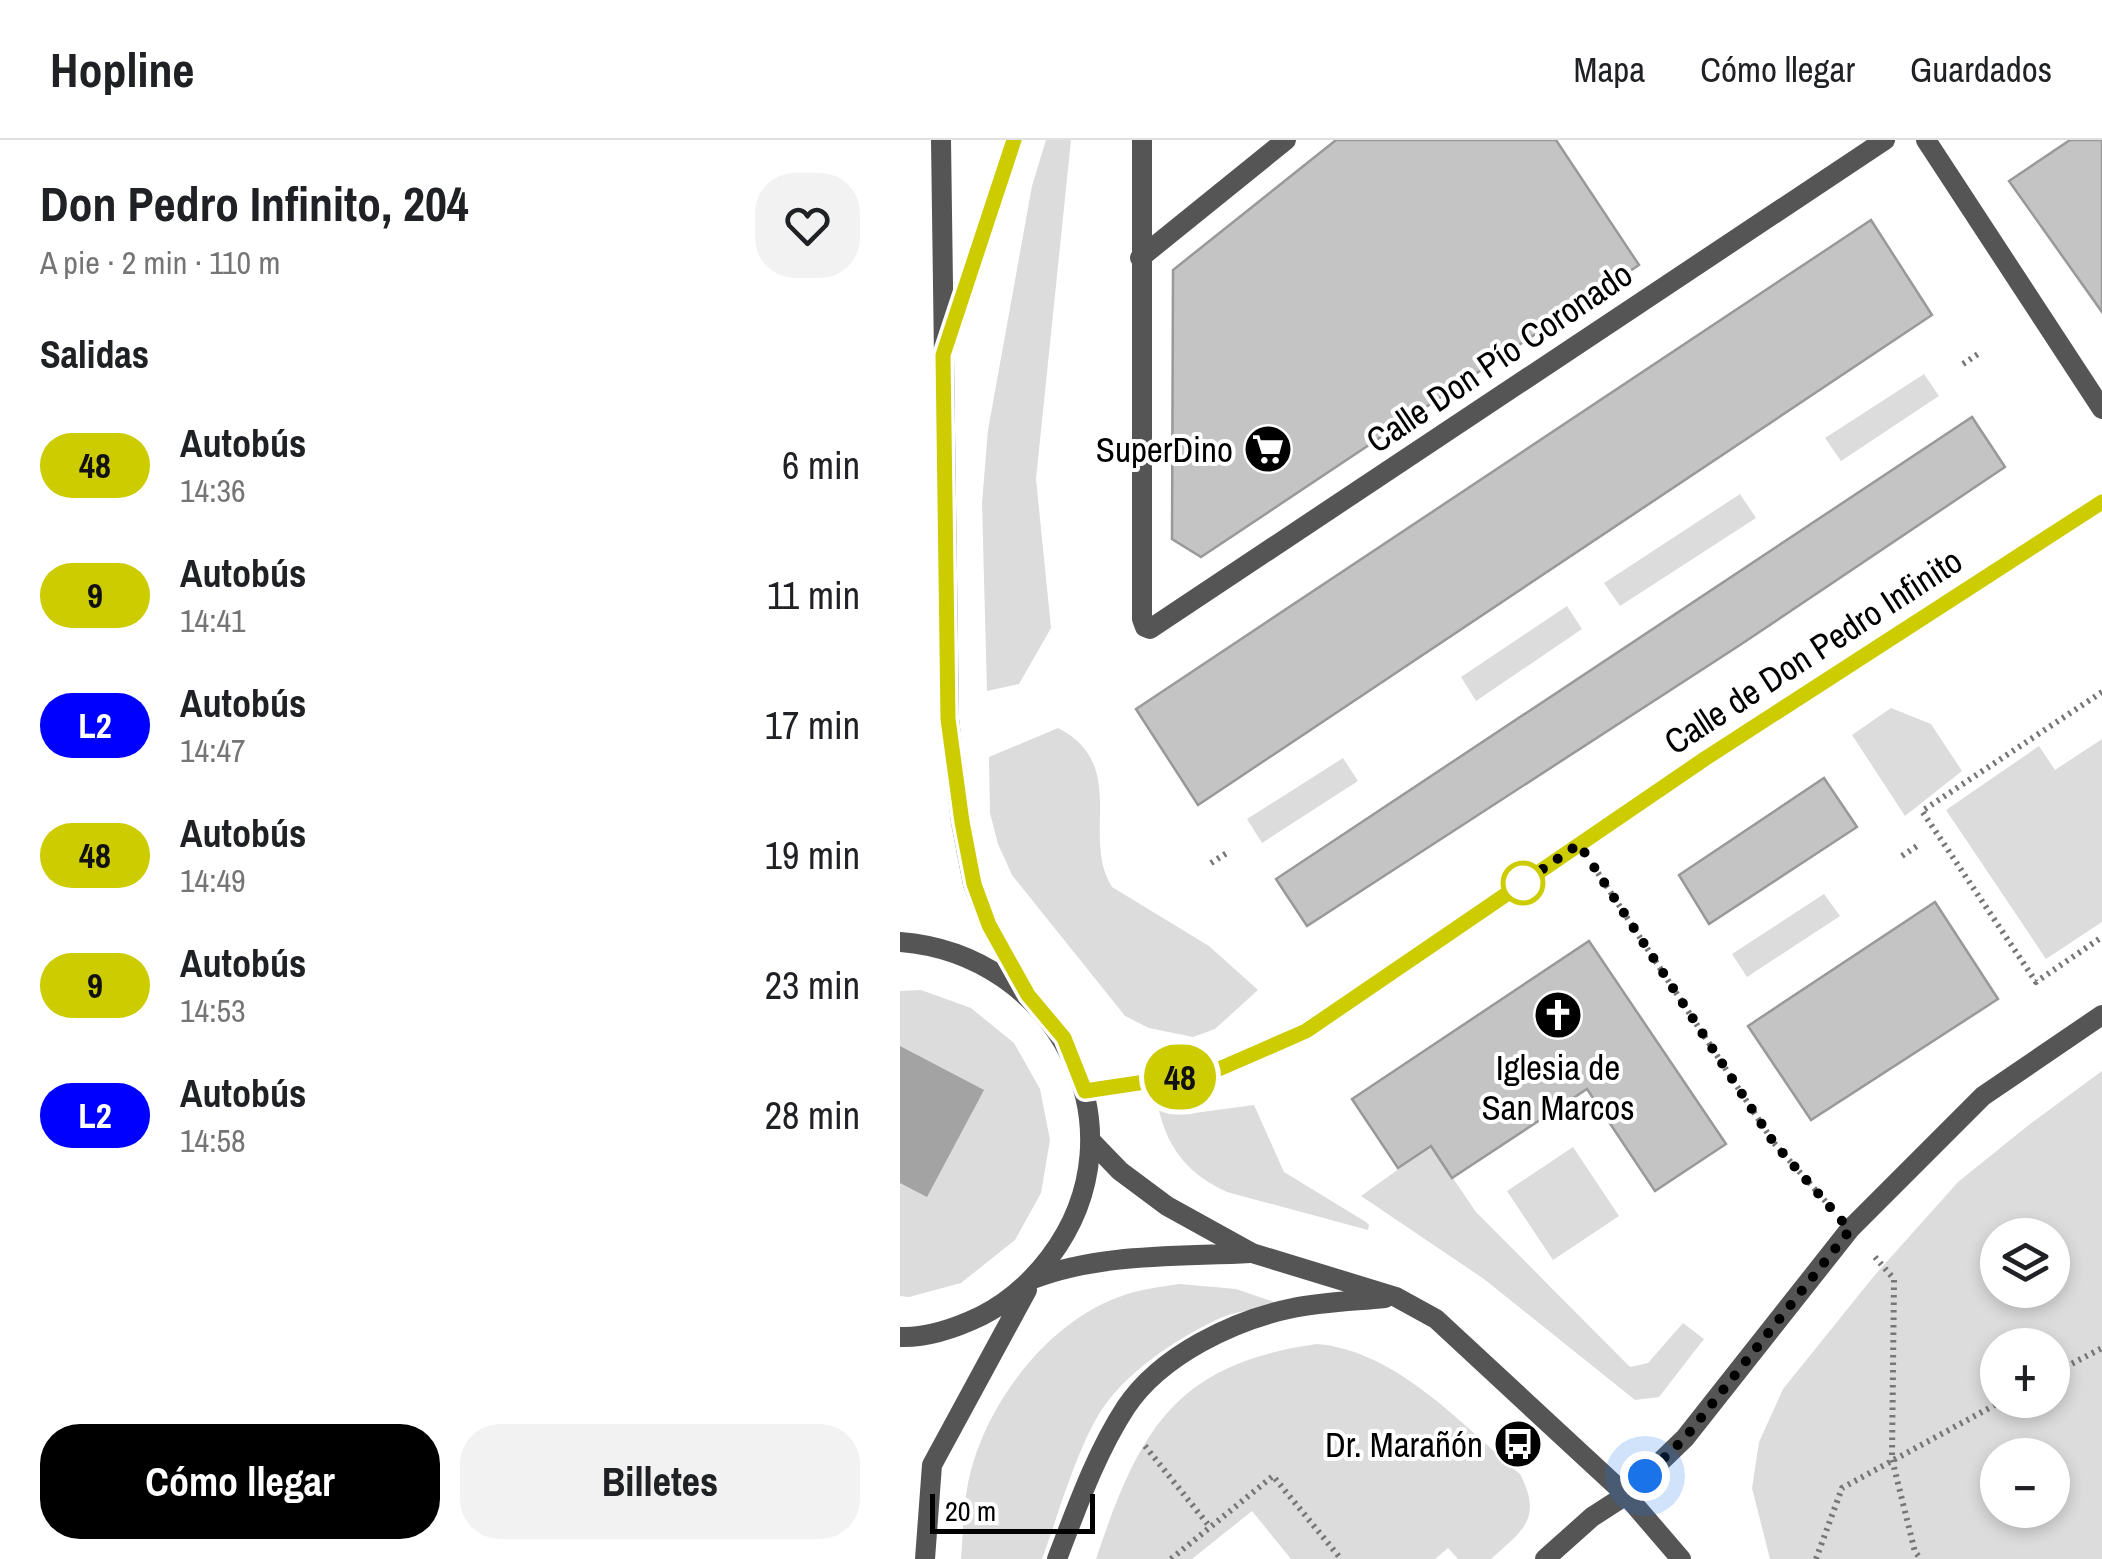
<!DOCTYPE html>
<html lang="es">
<head>
<meta charset="utf-8">
<style>
  :root { --surface:#fff; --page:#f2f2f2; --text:#202124; --muted:#757577; --line:#e0e0e0; --accent:#000 }
  body { margin:0; font-family:"Archivo Narrow",sans-serif; background:var(--page); color:var(--text); height:100vh; display:flex; flex-direction:column; font-size:38px; white-space:nowrap }
  * { box-sizing:border-box; margin:0 }
  p { font-size:32px; color:var(--muted) }
  .icon { flex:none; width:55px; height:55px; fill:none; stroke:currentColor; stroke-width:2; stroke-linecap:round; stroke-linejoin:round }
  .map { position:relative; flex:1; overflow:hidden }
  .side { display:flex; flex-direction:column; background:var(--surface); width:900px }
  .side>* { flex:none }
  .badge { padding:0 20px; border-radius:32px; font-size:35px; line-height:65px }
  .buttons { position:absolute; left:1080px; top:1078px; display:grid; gap:20px }
  .buttons a { display:grid; place-items:center; width:90px; height:90px; border-radius:50%; background:var(--surface); box-shadow:0 5px 15px #0003; font-size:50px }
  .scale { position:absolute; left:30px; bottom:25px; width:165px; box-sizing:border-box; padding-left:10px; border:5px solid #000; border-top:0; font-size:28px; line-height:35px; white-space:nowrap; color:#000; -webkit-text-stroke:8px #fff; paint-order:stroke }
  .you { position:absolute; width:50px; height:50px; margin:-25px; border:8px solid #fff; border-radius:50%; background:#1a73e8; box-shadow:0 0 0 15px #1a73e833 }
  .map>.badge { position:absolute; translate:-50% -50%; box-shadow:0 0 0 5px #fff }
  h2 { padding:0 40px; font-size:38px; line-height:90px }
  .round { display:grid; place-items:center; flex:none; width:105px; height:105px; border-radius:40px; background:var(--page) }
  .summary { display:flex; align-items:center; justify-content:space-between; height:170px; padding:0 40px }
  h1 { font-size:48px; font-weight:700; line-height:75px }
  .cta { display:flex; gap:20px; margin-top:auto; padding:20px 40px }
  .cta a { flex:1; height:115px; border-radius:40px; background:var(--accent); color:#fff; font-size:40px; font-weight:700; line-height:115px; text-align:center }
  .cta a+a { background:var(--page); color:var(--text) }
  ul { padding:0; list-style:none }
  li { display:flex; align-items:center; gap:30px; height:130px; padding:0 40px }
  li div { flex:1 }
  li b { display:block; font-size:38px }
  li em { font-style:normal }
  li .badge { min-width:110px; font-weight:700; text-align:center }
  header { display:flex; align-items:center; gap:60px; box-sizing:border-box; height:140px; padding:0 50px; background:var(--surface); border-bottom:2px solid var(--line) }
  header strong { font-size:48px }
  nav { display:flex; gap:55px; margin-inline-start:auto; font-size:35px }
  main { display:flex; flex:1; min-height:0 }
  .map>svg:first-child { display:block }
</style>
</head>
<body>
<header>
<strong>Hopline</strong>
<nav><a>Mapa</a><a>Cómo llegar</a><a>Guardados</a></nav>
</header>
<main>
<section class="side">
<div class="summary"><div><h1>Don Pedro Infinito, 204</h1><p>A pie · 2 min · 110 m</p></div><a class="round"><svg class="icon" aria-label="heart" viewBox="0 0 24 24"><path d="M12 20l-8-8c-3-5 5-10 8-4 3-6 11-1 8 4z"/></svg></a></div>
<h2>Salidas</h2>
<ul>
<li><span class="badge" style="background:#cc0;color:#111">48</span><div><b>Autobús</b><p>14:36</p></div><em>6 min</em></li>
<li><span class="badge" style="background:#cc0;color:#111">9</span><div><b>Autobús</b><p>14:41</p></div><em>11 min</em></li>
<li><span class="badge" style="background:#00f;color:#fff">L2</span><div><b>Autobús</b><p>14:47</p></div><em>17 min</em></li>
<li><span class="badge" style="background:#cc0;color:#111">48</span><div><b>Autobús</b><p>14:49</p></div><em>19 min</em></li>
<li><span class="badge" style="background:#cc0;color:#111">9</span><div><b>Autobús</b><p>14:53</p></div><em>23 min</em></li>
<li><span class="badge" style="background:#00f;color:#fff">L2</span><div><b>Autobús</b><p>14:58</p></div><em>28 min</em></li>
</ul>
<div class="cta"><a>Cómo llegar</a><a>Billetes</a></div>
</section>
<div class="map">
<svg width="1202" height="1419" viewBox="0 0 1202 1419">
  <rect width="100%" height="100%" fill="#fff"/>
  <path fill="#dcdcdc" fill-rule="evenodd" d="M146,0h25l-35,339 15,149 -32,56 -32,7 -5,-188 6,-73 44,-244z
    M1024,234l15,22 -98,65 -16,-23z
    M840,354l16,24 -136,88 -16,-23z
    M667,466l15,23 -106,72 -15,-24z
    M991,568l40,16 31,47 -57,45 -53,-81z
    M158,588c72,37 22,109 54,159l97,59 49,44 -43,39 -22,8 -44,-9 -24,-12 -113,-141 -14,-31 -8,-31 -1,-56z
    M1202,599v183l-56,37 -100,-149 93,-64 16,24z
    M443,618l15,23 -96,62 -15,-24z
    M924,754l16,22 -93,61 -15,-23z
    M21,850l50,18 43,35 26,46 10,51 -9,53 -26,47 -54,43 -52,14 -9,-1v-305z
    M1202,931v488h-332l-18,-71 7,-46 24,-53 91,-113 84,-94 72,-58zM1098,1095h54v55h-54zM1098,1205h54v55h-54zM1098,1315h54v55h-54z
    M354,965l30,67 82,50 3,3 -1,5 -141,-38c-37,-17 -58,-41 -68,-81l28,3z
    M531,1006l45,66 154,155 18,-4 35,-40 21,16 -45,58 -24,3 -151,-121 -123,-83z
    M673,1007l46,69 -66,44 -46,-69z
    M280,1144l56,5 41,14c-19,8 -41,7 -59,16 -38,18 -79,45 -106,77 -31,35 -53,118 -70,163h-81c2,-23 2,-47 6,-70 13,-78 77,-165 152,-192 20,-8 41,-10 61,-13z
    M417,1204c80,7 144,80 203,130 23,45 3,56 -29,85h-33l-10,-11 -13,11h-144l-39,-48 -60,48h-96c43,-127 77,-195 221,-215z"/>
  <path fill="#a3a3a3" d="M0,906l84,44 -57,107 -27,-14z"/>
  <path fill="#c4c4c4" stroke="#999" stroke-width="2.5" d="M436,0h220l83,125 -438,292 -29,-18 1,-269z
    M1170,0h32v172l-93,-131z
    M971,80l61,95 -734,490 -62,-96z
    M1072,277l33,50 -265,178 -433,281 -31,-47z
    M924,638l33,49 -148,97 -30,-49z
    M1035,762l63,97 -187,121 -63,-94z
    M689,801l137,203 -71,47 -68,-102 -135,89 -21,-32 -33,22 -46,-69z"/>
  <g fill="none" stroke-linecap="round" stroke-linejoin="round">
    <path stroke="#777" stroke-width="6" stroke-dasharray="2.5 5" stroke-linecap="butt" d="M1063,224l15,-10
      M1202,552l-180,119 114,171 66,-45
      M1002,716l18,-12
      M311,723l19,-12
      M698,733l176,270 53,60
      M975,1117l19,22 -2,180 23,93 6,7
      M1152,1234l50,-26
      M245,1306l65,81
      M271,1419l102,-83 68,83
      M916,1419l26,-71 162,-88"/>
    <path stroke="#555" stroke-width="20" d="M242,0v479l3,8 5,2 735,-489
      M1026,0l176,269
      M240,118l146,-118
      M45,208l69,-208
      M191,1001l29,30 47,35 85,47 144,44 40,22 190,176 55,64
      M133,1139c68,-26 145,-22 217,-26
      M157,1419c20,-52 39,-106 69,-152 35,-52 108,-87 167,-99 30,-6 62,-7 92,-10
      M645,1419l47,-42 34,-22 59,-57 165,-209 133,-133 119,-81"/>
    <path stroke="#555" stroke-width="20" d="M41,0l8,579 12,103 12,62 16,41 39,70
      M0,802c157,12 247,186 150,315 -19,25 -41,45 -69,59 -25,12 -53,22 -81,21
      M185,951l127,-19 93,-41 401,-273 396,-256
      M25,1419l7,-94 95,-175"/>
  </g>
  <g fill="none" stroke-linecap="round" stroke-linejoin="round">
    <g stroke="#fff" stroke-width="22">
      <path id="line" d="M114,0l-71,215 5,364 14,103 12,62 15,41 39,70 36,43 21,53 127,-19 94,-41 400,-273 396,-256"/>
    </g>
    <use href="#line" stroke="#cc0" stroke-width="15"/>
    <path stroke="#000" stroke-width="10" stroke-dasharray="0 18" d="M623,743l-5,3 61,-42 195,299 76,87 -165,208 -40,38"/>
  </g>
  <defs>
    <g id="supermarket-disc" transform="scale(2.5)"><circle r="9.5" fill="#000" stroke="#fff"/><path d="M-6-5.5h2.5l.6 2H6L4.5 2H-2.5L-4.4-4H-6ZM-1.5 3.2a1.3 1.3 0 1 0 .1 0ZM3 3.2a1.3 1.3 0 1 0 .1 0Z" fill="#fff"/></g>
    <g id="church-disc" transform="scale(2.5)"><circle r="9.5" fill="#000" stroke="#fff"/><path d="M-1.2-6h2.4v3.5h3.3v2.4h-3.3V6h-2.4V-.1h-3.3v-2.4h3.3Z" fill="#fff"/></g>
    <g id="bus-disc" transform="scale(2.5)"><circle r="9.5" fill="#000" stroke="#fff"/><path d="M-5-6H5V4H4V6H2V4H-2V6H-4V4H-5ZM-3.5-4V0h7V-4ZM-3.5 1.2v1.5H-2V1.2ZM2 1.2v1.5H3.5V1.2Z" fill="#fff"/></g>
  </defs>
  <g fill-rule="evenodd">
    <use href="#supermarket-disc" x="368" y="309"/>
    <use href="#church-disc" x="658" y="875"/>
    <use href="#bus-disc" x="618" y="1304"/>
  </g>
  <circle fill="#fff" stroke="#cc0" stroke-width="5" cx="623" cy="743" r="20"/>
  <g text-anchor="middle" dominant-baseline="central" stroke-width="8" stroke-linejoin="round" paint-order="stroke">
    <g font-size="35" fill="#000" stroke="#fff">
      <text transform="translate(599 217) rotate(-34)">Calle Don Pío Coronado</text>
      <text transform="translate(913 511) rotate(-33)">Calle de Don Pedro Infinito</text>
    </g>
    <g font-size="35" fill="#000" stroke="#fff" text-anchor="end">
      <text x="333" y="309">SuperDino</text>
      <text x="658" y="927" text-anchor="middle">Iglesia de<tspan x="658" dy="40">San Marcos</tspan></text>
      <text x="583" y="1304">Dr. Marañón</text>
    </g>
  </g>
</svg>
<div class="buttons">
<a><svg class="icon" aria-label="layers" viewBox="0 0 24 24"><path d="M12 4l9 5-9 5-9-5zM3 14l9 5 9-5"/></svg></a>
<a>+</a>
<a>−</a>
</div>
<div class="scale">20 m</div>
<div class="you" style="left:745px;top:1336px"></div>
<b class="badge" style="left:280px;top:937px;background:#cc0;color:#111">48</b>
</div>
</main>
</body>
</html>
